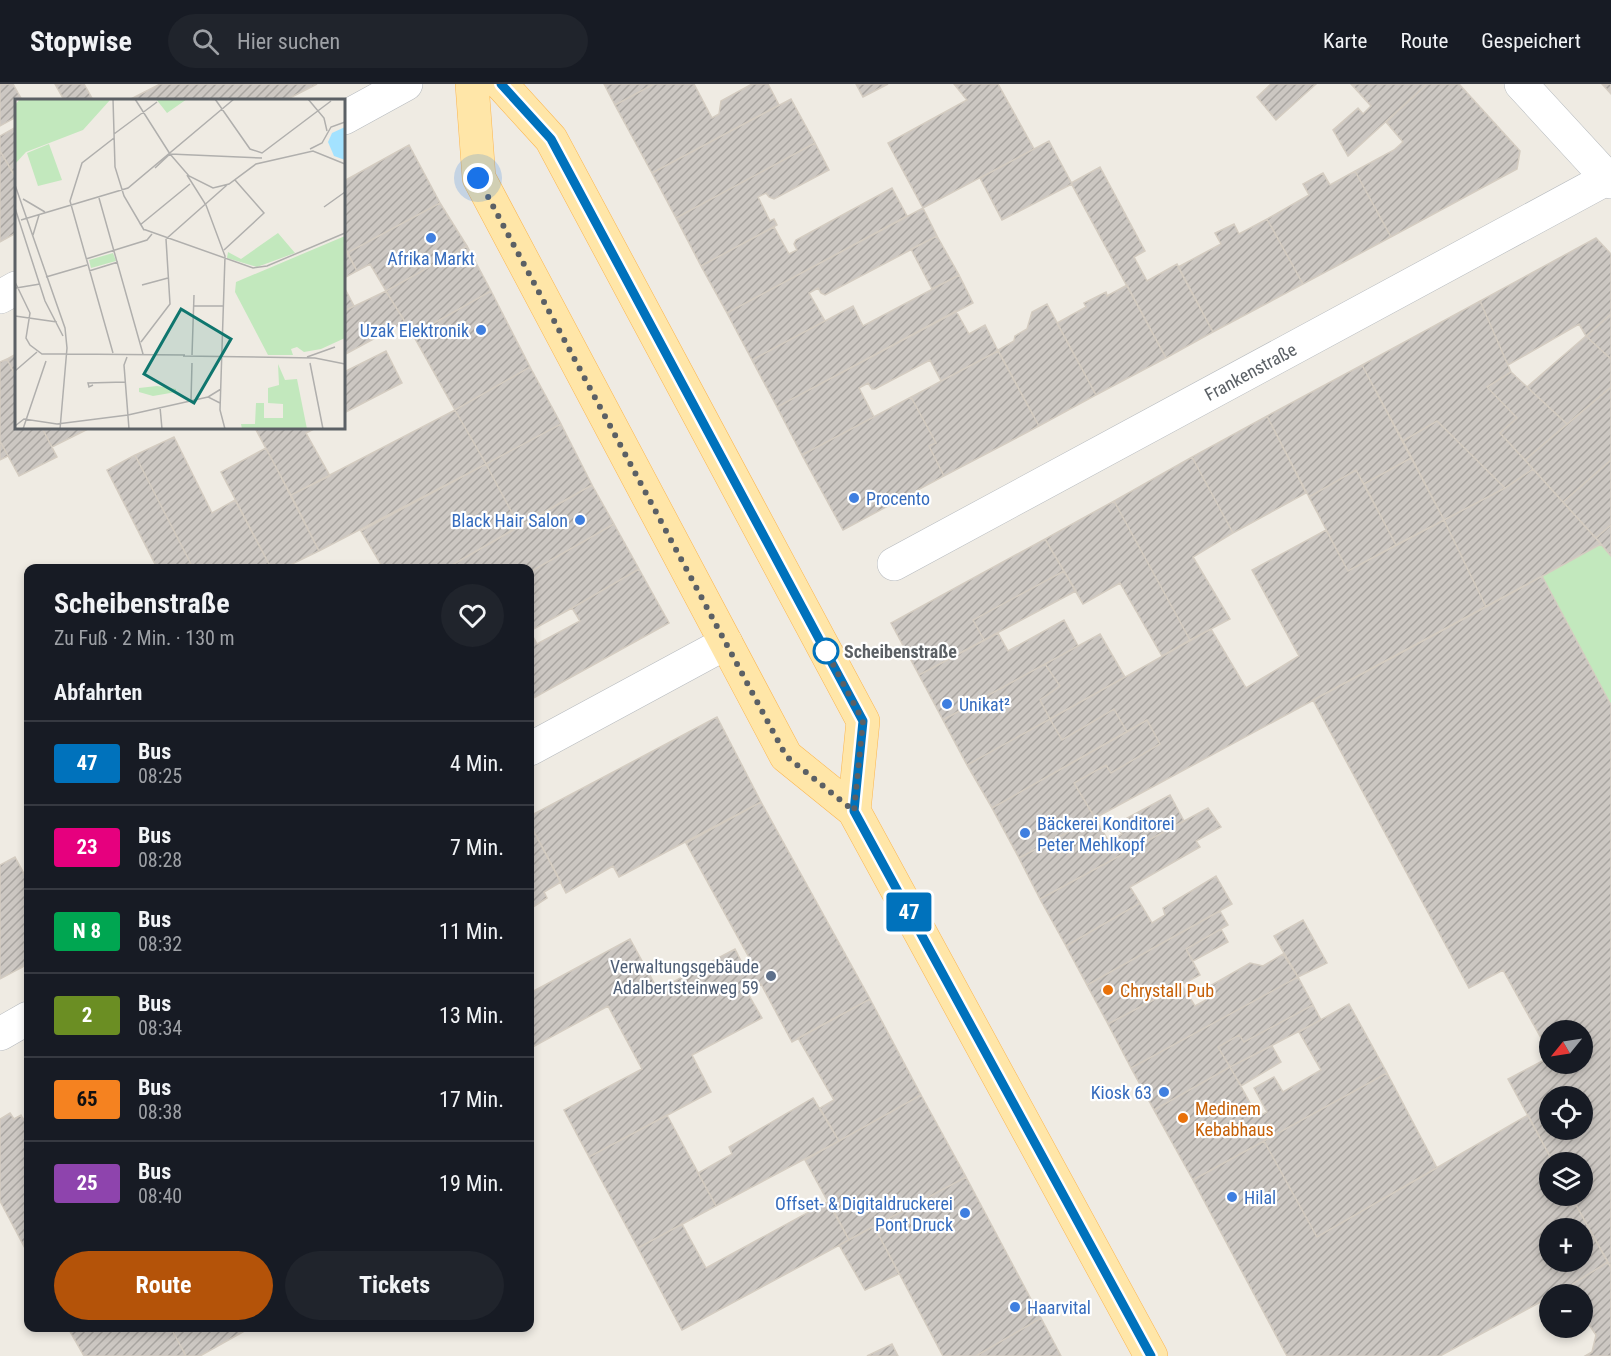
<!DOCTYPE html>
<html lang="de">
<head>
<meta charset="utf-8">
<style>
  :root { --surface:#171b24; --page:#20242c; --text:#f1f3f6; --muted:#9ea1a6; --line:#363941; --accent:#b45309 }
  body { margin:0; font-family:"Roboto Condensed",sans-serif; background:var(--page); color:var(--text); height:100vh; display:flex; flex-direction:column; font-size:22px; white-space:nowrap }
  * { box-sizing:border-box; margin:0 }
  p { font-size:20px; color:var(--muted) }
  .icon { flex:none; width:33px; height:33px; fill:none; stroke:currentColor; stroke-width:2; stroke-linecap:round; stroke-linejoin:round }
  .map { position:relative; flex:1; overflow:hidden }
  .sheet { position:absolute; left:24px; top:480px; width:510px; height:768px; display:flex; flex-direction:column; background:var(--surface); border-radius:12px; box-shadow:0 3px 9px #0003 }
  .sheet>* { flex:none }
  .badge { padding:0 12px; border-radius:4px; font-size:21px; line-height:39px }
  .needle { width:39px; rotate:240deg }
  .fabs { position:absolute; left:1539px; top:936px; display:grid; gap:12px }
  .fabs a { display:grid; place-items:center; width:54px; height:54px; border-radius:50%; background:var(--surface); box-shadow:0 3px 9px #0003; font-size:30px }
  .you { position:absolute; width:30px; height:30px; margin:-15px; border:4px solid #fff; border-radius:50%; background:#1a73e8; box-shadow:0 0 0 9px #1a73e833 }
  .map>.badge { position:absolute; translate:-50% -50%; box-shadow:0 0 0 3px #fff }
  h2 { padding:0 30px; font-size:22px; line-height:54px }
  .round { display:grid; place-items:center; flex:none; width:63px; height:63px; border-radius:32px; background:var(--page) }
  .head { display:flex; align-items:center; justify-content:space-between; height:102px; padding:0 30px }
  h1 { font-size:28px; font-weight:700; line-height:45px }
  .button { display:flex; gap:12px; margin-top:auto; padding:12px 30px }
  .button a { flex:1; height:69px; border-radius:36px; background:var(--accent); color:#fff; font-size:24px; font-weight:700; line-height:69px; text-align:center }
  .button a+a { background:var(--page); color:var(--text) }
  ul { padding:0; list-style:none }
  li { display:flex; align-items:center; gap:18px; height:84px; padding:0 30px; border-top:2px solid var(--line) }
  li div { flex:1 }
  li b { display:block; font-size:22px }
  li em { font-style:normal }
  li .badge { min-width:66px; font-weight:700; text-align:center }
  header { display:flex; align-items:center; gap:36px; box-sizing:border-box; height:84px; padding:0 30px; background:var(--surface); border-bottom:2px solid var(--line) }
  header strong { font-size:28px }
  nav { display:flex; gap:33px; margin-inline-start:auto; font-size:21px }
  .search { width:420px; height:54px; background:var(--page); display:flex; align-items:center; gap:15px; box-sizing:border-box; padding:0 21px; border-radius:33px; color:var(--muted); font-size:22px }
  .map>svg:first-child { display:block }
</style>
</head>
<body>
<header>
<strong>Stopwise</strong>
<div class="search"><svg class="icon" aria-label="search" viewBox="0 0 24 24"><circle cx="10" cy="10" r="6"/><path d="M15 15l6 6"/></svg>Hier suchen</div>
<nav><a>Karte</a><a>Route</a><a>Gespeichert</a></nav>
</header>
<div class="map">
<svg width="1611" height="1272" viewBox="0 0 1611 1272">
  <defs>
    <pattern id="building-hatch" width="6" height="6" patternUnits="userSpaceOnUse" patternTransform="scale(1.5)"><rect width="6" height="6" fill="#ccc7c2"/><path d="M-1 1l2-2M0 6l6-6M5 7l2-2" fill="none" stroke="#a9a5a1"/></pattern>
  </defs>
  <rect width="100%" height="100%" fill="#efebe3"/>
  <path fill="#c2e8bd" d="M1601,460l10,12v149l-69,-129z"/>
  <path fill="url(#building-hatch)" stroke="#d4ccc1" stroke-width="1.5" fill-rule="evenodd" d="M0,0h13l9,16h-6v17l-16,9z
    M55,0h29l9,16h-29z
    M160,0h157l-31,16h-157z
    M604,0h50l-39,21z
    M654,0h40l18,34 7,-4 2,-13 31,-17h16l11,21 -127,68 -37,-68z
    M856,0h32l-25,13z
    M954,0h44l36,65 -111,59 -35,-65 79,-43z
    M1271,0h45l-40,36 -19,-23z
    M1351,0h76l-79,72 -15,-26 25,-22 5,6 8,-8z
    M1427,0h32l61,67 -3,18 -126,68 -36,-66 39,-21 9,-8 -17,-20z
    M1602,0h9v10z
    M791,15l24,44 -139,75 -24,-45z
    M16,43v51l-16,-27v-15z
    M1049,57l23,43 -70,36 -22,-42z
    M815,59l14,27 -55,29 -5,-2 -3,-4 -8,4 12,24 4,-2 3,6 -76,41 -25,-48z
    M409,61l31,58 -93,50 -3,-8v-64z
    M0,67l16,27v55l-16,9z
    M1100,83l45,84 -11,6 13,24 30,-17 36,68 -47,26 -95,-175z
    M1355,87l36,66 -88,47 -36,-65 42,-24 -6,-11 20,-11 7,12z
    M892,104l15,28 -180,97 -26,-47 73,-39 15,27 8,-4 -3,-6 2,-4z
    M440,119l27,43 -81,45 -16,-27 -13,7 -10,-18z
    M923,124l14,28 -112,59 -4,-2 -3,-5 -9,5 16,28 -73,39 -25,-47z
    M1267,135l36,65 -90,48 -35,-65 43,-23 -6,-11 19,-9 5,10z
    M937,152l22,39 -27,14 -21,-40z
    M1596,154l15,16v60l-25,22 -7,-12 -71,41 -28,-64z
    M344,161l13,26 -13,7z
    M467,162l24,45 -78,44 -27,-44z
    M959,191l14,28 -196,104 -25,-47 101,-54 10,20z
    M1127,201l39,73 -70,37 -39,-72 29,-16 -2,-4 22,-11 1,4z
    M344,203l10,19 -10,5z
    M386,207l19,31 -61,33v-44z
    M491,207l39,76 -75,43 -42,-75z
    M1480,217l31,71 -24,15 30,31 -17,15 33,36 -28,19 -68,-67 -34,20 -41,-76z
    M1047,220l49,91 -57,31 -41,-76 16,-9 1,-5 12,-7 5,-17z
    M956,227l13,23 16,-9 13,26 -57,30 -11,-21 -55,29h-3l-4,-6 -9,5 15,29 -72,38 -25,-48z
    M1611,230v45l-25,-23z
    M1586,252l25,23v28l-44,37 -40,-37z
    M386,267l16,32 -58,30v-41z
    M998,267l41,75 -95,50 -15,-30 7,-3 -25,-46z
    M16,270v23l-9,-18z
    M7,275l9,18v51h26l15,29 -38,19 -19,-35v-79z
    M1362,281l49,93 -47,26 -8,-14 -47,27 -42,-81z
    M530,283l31,57 -75,40 -31,-54z
    M1511,288l56,52 -42,36 -25,-27 17,-15 -30,-31z
    M1611,303v73l-48,42 -38,-42z
    M911,313l25,46 -7,3 15,30 -101,54 -41,-75z
    M455,326l31,54 -167,87 -28,-56z
    M1267,332l39,77 -73,40 -41,-76z
    M1437,337l68,67 -61,32 -41,-79z
    M561,340l31,61 -73,41 -33,-62z
    M42,344h48l-38,19z
    M255,344h61l-10,5 24,43 -39,19z
    M174,353l38,76 23,-13 36,68h-78l-58,-113z
    M0,357l8,15 -8,4z
    M266,364l53,103 -35,17h-13l-50,-96z
    M135,371l58,113h-36l-50,-98z
    M1192,373l41,76 -40,24 37,62 -40,21 -76,-139z
    M1411,374l33,62 -48,25 -32,-61z
    M1611,376v65l-15,13 -33,-36z
    M486,380l33,62 -72,42h-64l-22,-37z
    M1533,385l68,75 -115,63 -42,-87 61,-32z
    M1356,386l40,75 -48,26 -39,-74z
    M592,401l22,39 -84,48v-4h-83z
    M1114,417l76,139 -28,16 -42,-73 -37,21 -38,-65z
    M1444,436l42,87 -391,211 -21,-35 32,-18 5,8 49,-29 -13,-24 -20,12 -13,-23 -52,31 -12,-21 161,-90 35,59 53,-32 -47,-86 74,-40 22,41z
    M614,440l25,45 -67,39 -42,23v-59z
    M1611,441v31l-15,-18z
    M1045,455l19,32 -91,49 11,20 -65,35 -28,-52z
    M639,485l30,54 -139,77v-69l7,13 43,-23 -8,-13z
    M1064,487l12,20 -92,49 -11,-20z
    M1542,492l69,129v563l-40,-72h11v-34h-29l-45,-83 42,-22v7h32v-34h-32v24l-47,-84 -34,18 -156,-288zM1550,1012h32v34h-32z
    M1064,536l14,26 -135,74 -24,-45 79,-42 10,18z
    M1100,550l25,43 -75,42 -10,-19 20,-14 -15,-22z
    M1045,580l15,22 -20,14 10,19 -83,46 -24,-45z
    M1114,625l13,23 -135,76 -25,-43 83,-46 12,21z
    M717,633l44,85 -142,75 -6,-11 -47,27 -36,-69v-8z
    M1147,636l13,24 -49,29 -5,-8 -32,18 21,35 -76,40 -27,-50z
    M1170,711l14,26 -144,78 -21,-41 76,-40 14,24 13,-8 -6,-10z
    M761,718l109,197 -78,43 -31,-58 -14,8 15,26 -70,37 19,37 -122,65 -25,-47 78,-41 -34,-63 -77,42 -1,-3v-52l100,-54 28,51 77,-41 9,18 8,-4 -66,-120z
    M1208,724l13,19 -25,14 4,6 -70,40 10,16 -74,43 -26,-47z
    M530,740l31,58 -17,10 3,6 -17,11z
    M15,773l13,24v83l-28,15v-114z
    M1216,792l16,28 -145,81 -21,-39 74,-43 12,20 13,-8 -2,-7z
    M1220,827l8,14 -42,24 14,26 -92,49 -21,-39z
    M1303,836l24,43 -29,14 -24,-41z
    M1221,845l7,13 -35,19 -7,-12z
    M1283,870l15,23 -167,91 -23,-44 74,-39 13,21 11,-6 4,-14 40,-23 13,3z
    M1298,893l15,28 -69,37 -5,-7 -21,12 12,20 -76,43 -23,-42z
    M870,915l51,96 -82,46 -19,-33 14,-8 -36,-62z
    M1349,920l38,69 -194,107 -39,-70 76,-43 28,50 9,-5 -13,-24 20,-11 9,15 38,-22 -22,-38z
    M1313,921l8,15 -91,47 -12,-20 21,-12 5,7z
    M1272,962l9,16 -40,24 -11,-19z
    M1387,989l50,95 -120,69 -53,-96z
    M921,1011l45,82 -117,63 -44,-80z
    M813,1014l26,43 -123,65 -18,-33 34,-19 -3,-7z
    M10,1029l4,6 7,-4 2,4 5,-4v139l-28,-53v-82z
    M667,1031l49,91 -78,42 -49,-91z
    M1528,1031l25,47h-3v34h21l37,66 -42,26 -11,6h-5v3l-110,59h-153l-94,-176 71,-39 53,96zM1550,1144h32v34h-32z
    M966,1093l75,141 -65,38h-33l-69,-130z
    M829,1117l20,39 -167,90 -44,-82 44,-24 24,44z
    M874,1142l25,48 -34,16 -26,-45z
    M1608,1178l3,6v88h-26l7,-4 4,-17 -14,-21v-20h-12l-4,-6z
    M1041,1234l20,38h-85z
    M68,1244h103l15,28h-102z
    M171,1244h79l-50,28h-14z
    M892,1260l6,12h-31z"/>
  <g fill="none" stroke-linecap="round" stroke-linejoin="round">
    <g stroke="#b6babe" stroke-width="34">
      <g id="street">
        <path d="M1521,0l90,98"/>
        <path d="M344,34l62,-34"/>
        <path d="M0,213l16,-9"/>
        <path id="s1" d="M894,480l714,-386"/>
        <path d="M530,665l196,-106"/>
        <path d="M0,950l28,-16"/>
      </g>
    </g>
    <g stroke="#fcb64f" stroke-width="34">
      <path id="primary" d="M472,0l7,94 307,578 68,55 297,545
        M501,0l50,55 312,582 -9,90"/>
    </g>
    <use href="#street" stroke="#fff" stroke-width="33"/>
    <use href="#primary" stroke="#ffe6a8" stroke-width="33"/>
  </g>
  <g fill="none" stroke-linecap="round" stroke-linejoin="round">
    <g stroke="#fff" stroke-width="14">
      <path id="line" d="M501,0l50,55 312,582 -9,90 297,545"/>
    </g>
    <use href="#line" stroke="#0072bc" stroke-width="9"/>
    <path stroke="#5b6065" stroke-width="6" stroke-dasharray="0 10.8" d="M478,94l308,578 68,55 9,-90 -37,-70"/>
  </g>
  <g fill="#3f7fe0" stroke="#fff" stroke-width="2">
    <circle cx="431" cy="154" r="6"/>
    <circle cx="481" cy="246" r="6"/>
    <circle cx="854" cy="414" r="6"/>
    <circle cx="580" cy="436" r="6"/>
    <circle cx="947" cy="620" r="6"/>
    <circle cx="1025" cy="749" r="6"/>
    <circle cx="1164" cy="1008" r="6"/>
    <circle cx="1232" cy="1113" r="6"/>
    <circle cx="965" cy="1129" r="6"/>
    <circle cx="1015" cy="1223" r="6"/>
  </g>
  <circle fill="#fff" stroke="#0072bc" stroke-width="3" cx="826" cy="567" r="12"/>
  <circle fill="#5c6f8a" stroke="#fff" stroke-width="2" cx="771" cy="892" r="6"/>
  <g fill="#e8710a" stroke="#fff" stroke-width="2">
    <circle cx="1108" cy="906" r="6"/>
    <circle cx="1183" cy="1034" r="6"/>
  </g>
  <g text-anchor="middle" dominant-baseline="central" stroke-width="4.5" stroke-linejoin="round" paint-order="stroke">
    <g font-size="18" fill="#366cbe" stroke="#fff" text-anchor="start">
      <text x="431" y="174" text-anchor="middle">Afrika Markt</text>
      <text x="469" y="246" text-anchor="end">Uzak Elektronik</text>
      <text x="866" y="414">Procento</text>
      <text x="568" y="436" text-anchor="end">Black Hair Salon</text>
      <text x="959" y="620">Unikat²</text>
      <text x="1037" y="739">Bäckerei Konditorei<tspan x="1037" dy="21">Peter Mehlkopf</tspan></text>
      <text x="1152" y="1008" text-anchor="end">Kiosk 63</text>
      <text x="1244" y="1113">Hilal</text>
      <text x="953" y="1119" text-anchor="end">Offset- &amp; Digitaldruckerei<tspan x="953" dy="21">Pont Druck</tspan></text>
      <text x="1027" y="1223">Haarvital</text>
    </g>
    <g font-size="18" fill="#5b6065" stroke="#fff">
      <text stroke="none"><textPath href="#s1" startOffset="405">Frankenstraße</textPath></text>
    </g>
    <g font-size="18" font-weight="bold" fill="#5b6065" stroke="#fff" text-anchor="start">
      <text x="844" y="567">Scheibenstraße</text>
    </g>
    <g font-size="18" fill="#4e5e75" stroke="#fff" text-anchor="end">
      <text x="759" y="882">Verwaltungsgebäude<tspan x="759" dy="21">Adalbertsteinweg 59</tspan></text>
    </g>
    <g font-size="18" fill="#c56008" stroke="#fff" text-anchor="start">
      <text x="1120" y="906">Chrystall Pub</text>
      <text x="1195" y="1024">Medinem<tspan x="1195" dy="21">Kebabhaus</tspan></text>
    </g>
  </g>
  <g transform="translate(15 15)">
    <rect width="330" height="330" fill="#efebe3"/>
    <path d="M142,287l19,3v3l-23,4 -14,-4v-4z" fill="#c2e8bd"/>
    <path d="M34,45l13,36 -24,6 -11,-33zM330,137v102l-24,11 -17,3 -7,-5 -6,2 2,6h-25l-33,-63 1,-10z" fill="#c2e8bd"/>
    <path d="M5,0h90v1l-27,30 -57,22 -11,12v-59zM141,0h31l-20,14zM263,134l17,20 -38,14 -30,-9 1,-6 13,7zM98,154l3,8 -25,7 -2,-8zM263,265l7,16 12,-1 10,50h-65l-1,-5h14l1,-21h8v15h19v-14l-15,-1v-15l11,-3z" fill="#c2e8bd"/>
    <path d="M330,28v33l-11,-4 -6,-14 4,-9z" fill="#a3e2ff"/>
    <path fill="none" stroke="#b0afad" stroke-width="1.5" d="M98,0l2,68 9,29 20,34M120,0l35,55M200,0l35,50 12,4 69,-52M293,0l16,19 3,13M99,35l43,-32M295,50l12,-6 9,-16 14,-5M155,55l19,22 24,12 16,-4 27,-20 57,-13 32,13M155,55l92,4M140,69l15,-14M172,76l19,30 19,51 -5,154 5,19M0,86l50,143 2,20 -7,81M84,99l44,156M8,100l22,13M309,108l21,-15M0,109l30,93 18,35M6,121l107,-32 106,-89M125,126l50,-41M128,130l110,39 14,-2 78,-33M18,136l6,-20M151,140l61,-54M209,151l40,-37 -29,-33M71,160l61,-19 5,-6M74,172l29,-9M31,178l41,-12M0,183l15,31 -4,25 4,7 12,9h25M127,186l26,-7M1,189l24,-4M179,207h30M0,217l42,6M126,243l29,-38 -4,-65M98,254l-43,-152 12,-38 32,-25M52,255l118,1M177,256l2,-60M168,257l132,2 30,6M112,258l-3,8 5,64M292,258l28,-10M295,264l13,66M0,272l22,-19M78,286l-4,2 -1,-4 37,-1M176,302l1,-38M205,304l-12,-6 13,-8M145,308l2,22M0,327l9,-7 33,5 71,-9 80,-18M8,330l23,-68"/>
    <path fill="#0f766e" fill-opacity="0.15" stroke="#0f766e" stroke-width="3" d="M166,210l50,30 -37,64 -50,-29z"/>
    <rect width="330" height="330" fill="none" stroke="#5b6065" stroke-width="3"/>
  </g>
</svg>
<div class="fabs">
<a><svg class="needle" viewBox="-14 -14 28 28"><path d="M0-13l5 13h-10z" fill="#e53935"/><path d="M0 13l5-13h-10z" fill="#9ea1a6"/></svg></a>
<a><svg class="icon" aria-label="locate" viewBox="0 0 24 24"><circle cx="12" cy="12" r="6"/><path d="M12 2v4M12 18v4M2 12h4M18 12h4"/></svg></a>
<a><svg class="icon" aria-label="layers" viewBox="0 0 24 24"><path d="M12 4l9 5-9 5-9-5zM3 14l9 5 9-5"/></svg></a>
<a>+</a>
<a>−</a>
</div>
<div class="you" style="left:478px;top:94px"></div>
<b class="badge" style="left:909px;top:828px;background:#0072bc;color:#fff">47</b>
<section class="sheet">
<div class="head"><div><h1>Scheibenstraße</h1><p>Zu Fuß · 2 Min. · 130 m</p></div><a class="round"><svg class="icon" aria-label="heart" viewBox="0 0 24 24"><path d="M12 20l-8-8c-3-5 5-10 8-4 3-6 11-1 8 4z"/></svg></a></div>
<h2>Abfahrten</h2>
<ul>
<li><span class="badge" style="background:#0072bc;color:#fff">47</span><div><b>Bus</b><p>08:25</p></div><em>4 Min.</em></li>
<li><span class="badge" style="background:#e6007e;color:#fff">23</span><div><b>Bus</b><p>08:28</p></div><em>7 Min.</em></li>
<li><span class="badge" style="background:#00a651;color:#fff">N 8</span><div><b>Bus</b><p>08:32</p></div><em>11 Min.</em></li>
<li><span class="badge" style="background:#6b8e23;color:#fff">2</span><div><b>Bus</b><p>08:34</p></div><em>13 Min.</em></li>
<li><span class="badge" style="background:#f58220;color:#111">65</span><div><b>Bus</b><p>08:38</p></div><em>17 Min.</em></li>
<li><span class="badge" style="background:#8e44ad;color:#fff">25</span><div><b>Bus</b><p>08:40</p></div><em>19 Min.</em></li>
</ul>
<div class="button"><a>Route</a><a>Tickets</a></div>
</section>
</div>
</body>
</html>
